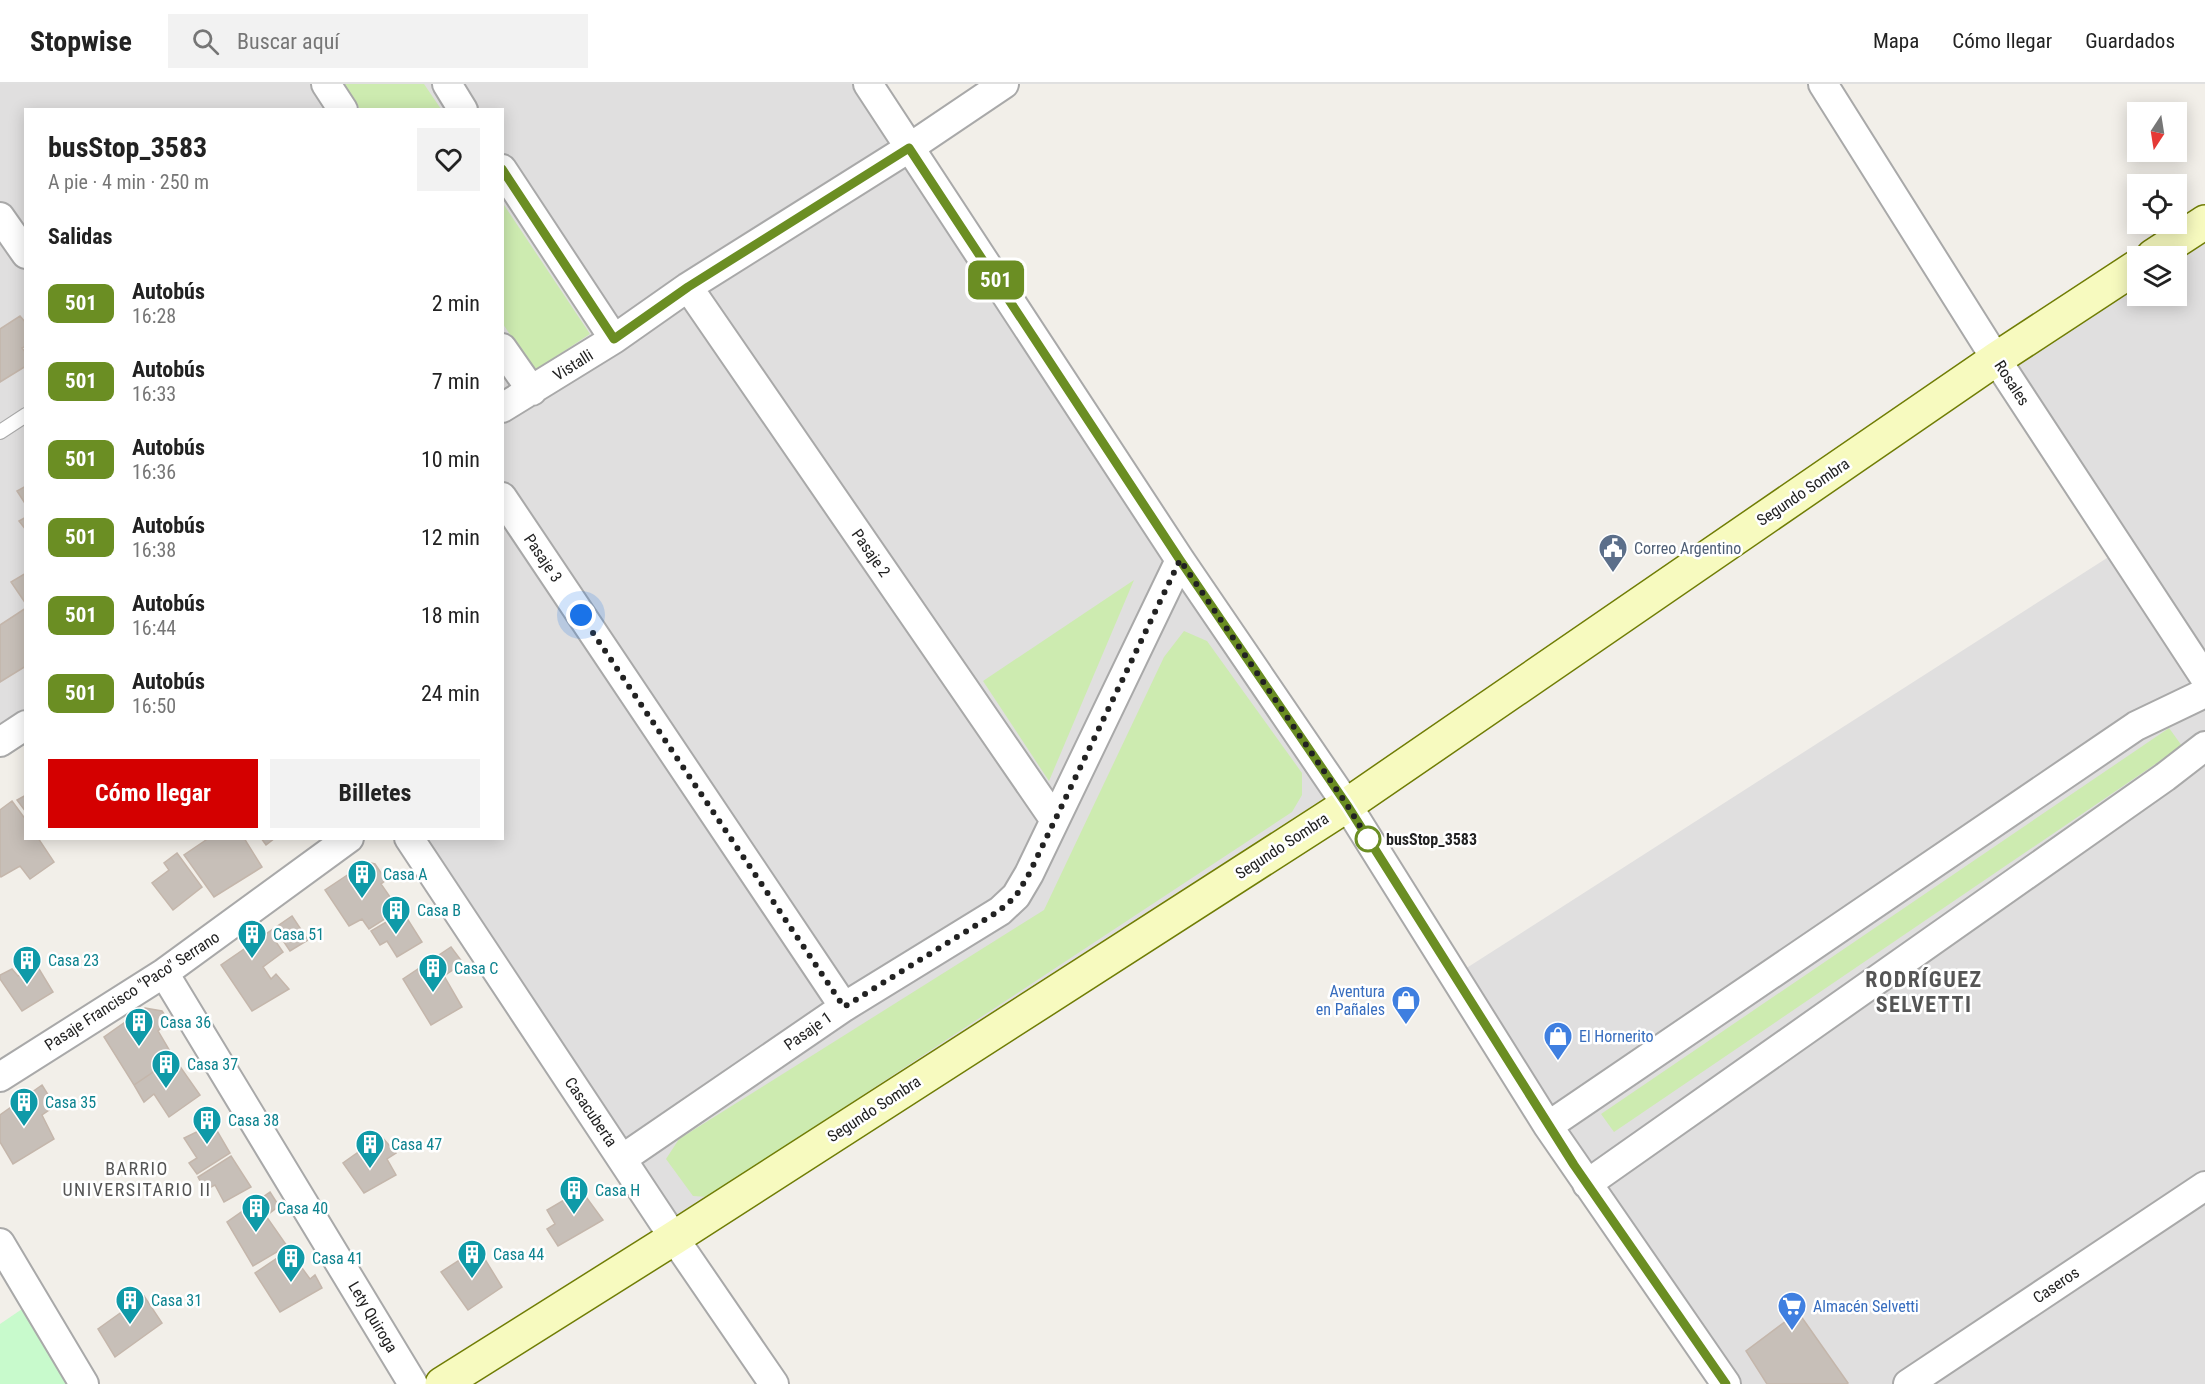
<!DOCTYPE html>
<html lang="es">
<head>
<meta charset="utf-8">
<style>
  :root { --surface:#fff; --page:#f2f2f2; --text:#222; --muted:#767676; --line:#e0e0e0; --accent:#d40000 }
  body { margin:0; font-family:"Roboto Condensed",sans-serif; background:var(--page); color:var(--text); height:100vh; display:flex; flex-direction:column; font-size:22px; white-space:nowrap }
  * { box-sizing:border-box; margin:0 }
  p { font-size:20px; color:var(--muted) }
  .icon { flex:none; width:33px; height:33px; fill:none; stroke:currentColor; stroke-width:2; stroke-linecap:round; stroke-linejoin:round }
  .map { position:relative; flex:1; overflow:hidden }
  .drawer { position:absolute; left:24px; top:24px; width:480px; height:732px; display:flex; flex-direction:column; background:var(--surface); border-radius:0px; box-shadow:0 3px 15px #0003 }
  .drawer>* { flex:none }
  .badge { padding:0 12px; border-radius:9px; font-size:21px; line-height:39px }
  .needle { width:39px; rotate:192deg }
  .fabs { position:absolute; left:2127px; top:18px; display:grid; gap:12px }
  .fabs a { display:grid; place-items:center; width:60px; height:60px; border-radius:0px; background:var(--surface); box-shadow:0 3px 15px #0003; font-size:30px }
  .you { position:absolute; width:30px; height:30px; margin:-15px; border:4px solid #fff; border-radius:50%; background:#1a73e8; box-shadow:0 0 0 9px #1a73e833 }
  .map>.badge { position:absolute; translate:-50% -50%; box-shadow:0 0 0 3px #fff }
  h2 { padding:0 24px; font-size:22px; line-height:54px }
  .round { display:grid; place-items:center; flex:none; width:63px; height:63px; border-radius:0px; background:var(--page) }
  .headline { display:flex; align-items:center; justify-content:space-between; height:102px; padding:0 24px }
  h1 { font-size:28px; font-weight:700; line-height:45px }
  .cta { display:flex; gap:12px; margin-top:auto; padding:12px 24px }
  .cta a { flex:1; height:69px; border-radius:0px; background:var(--accent); color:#fff; font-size:24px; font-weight:700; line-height:69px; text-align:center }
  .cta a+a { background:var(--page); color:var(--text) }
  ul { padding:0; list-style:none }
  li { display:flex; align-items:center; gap:18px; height:78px; padding:0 24px }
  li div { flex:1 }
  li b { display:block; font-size:22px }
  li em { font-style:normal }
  li .badge { min-width:66px; font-weight:700; text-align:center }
  header { display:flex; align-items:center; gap:36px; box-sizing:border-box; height:84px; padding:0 30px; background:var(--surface); border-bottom:2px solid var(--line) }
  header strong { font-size:28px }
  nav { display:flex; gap:33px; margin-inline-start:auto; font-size:21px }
  .search { width:420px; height:54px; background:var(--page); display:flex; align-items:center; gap:15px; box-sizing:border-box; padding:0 21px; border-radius:0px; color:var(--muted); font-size:22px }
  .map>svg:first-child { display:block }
</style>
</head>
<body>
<header>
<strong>Stopwise</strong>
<div class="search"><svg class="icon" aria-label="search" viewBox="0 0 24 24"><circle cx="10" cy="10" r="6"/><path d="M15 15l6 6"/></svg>Buscar aquí</div>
<nav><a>Mapa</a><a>Cómo llegar</a><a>Guardados</a></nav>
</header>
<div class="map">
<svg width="2205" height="1300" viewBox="0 0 2205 1300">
  <rect width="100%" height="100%" fill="#f2efe9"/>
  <path fill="#e0dfdf" d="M0,0h872l475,721 -673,433 -263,-399 91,-1v-728h-476v615l-26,17z
    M2205,137v451l-209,-313 141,-93 1,30h38v-40z
    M2121,465l84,125v710h-467l-284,-408z"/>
  <path fill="#cdebb0" d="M343,0h81l17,25h-81z
    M502,118l88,132 -56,37 -31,-47z
    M1134,496l-85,201 -66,-100z
    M1184,547l23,10 95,132v22l-10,17 -584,385 -15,-1 -27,-37 13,-20 365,-229 120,-253z
    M2169,644l13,18 -568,386 -13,-18z"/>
  <path fill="#c8facc" d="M25,1223l47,77h-72v-60z"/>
  <path fill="#c7bfb8" stroke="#c4b6ab" stroke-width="1.5" d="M20,232l6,7v23l-4,2 4,5v13l-26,16v-53z
    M26,402v19l-9,-14z
    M26,433v13l-7,-9z
    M26,489v31l-15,-22z
    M26,524v58l-26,16v-57z
    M26,711v17l-9,-12z
    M12,717l14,19v18h12l16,24 -24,17 -10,-13 -19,11 -1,-2v-65z
    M209,754h35l18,29 -48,30 -30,-42z
    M261,754h14l-9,7z
    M177,769l25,34 -29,23 -21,-27 17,-13 -5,-7z
    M367,778l8,2 11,16 -5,4 18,26 -30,19 -7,-10 -13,7 -24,-36z
    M403,828l19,30 -25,15 -10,-16 -7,4 -9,-14z
    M292,832l16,24 -18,11 -8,-12 -6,3 7,10 -20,15 8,12 5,-5 13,15 -37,22 -31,-46z
    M451,863l12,16 -19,13 18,31 -31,18 -28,-46z
    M36,880l17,28 -31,19 -22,-32v-4l12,-6 6,7z
    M145,924l17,3 7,10 -11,10 16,27 -40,27 -30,-48z
    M174,974l26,37 -31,22 -15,-23 -10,8 -10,-17z
    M42,1001l13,21 -13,9 12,24 -41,25 -13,-22v-27z
    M213,1040l17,29 -33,21 -8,-11 8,-5 -13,-20z
    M381,1052l15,17 -9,6 9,16 -32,18 -21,-30z
    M231,1072l20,31 -27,15 -9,-17 -10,5 -7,-13z
    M581,1106l22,30 -45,26 -11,-17 8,-5 -8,-14z
    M270,1108l9,14 -13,10 21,30 -34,20 -26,-44z
    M478,1164l24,39 -34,23 -27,-38z
    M289,1166l21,29 5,-4 7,13 -42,24 -25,-39z
    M144,1212l18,27 -47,34 -17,-28z
    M1798,1228l50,71 -2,1h-79l-21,-33z"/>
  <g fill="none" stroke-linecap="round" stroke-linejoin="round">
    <g stroke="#a9a9a9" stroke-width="16">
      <path id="lane" d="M0,348l26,-17"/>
    </g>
    <g stroke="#a9a9a9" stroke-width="32">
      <path id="street" d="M326,0l17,26
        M447,0l16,26
        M868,0l312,476 167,245 201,321 178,258
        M1823,0l173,275 209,319
        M502,85l112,170
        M0,133l26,37
        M688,203l366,532
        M502,264l30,43
        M502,324l112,-69 74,-52 221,-139 95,-64
        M502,413l342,510
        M0,658l26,-17
        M409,754l265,400 100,146
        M164,889l249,411
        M0,993l164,-104 185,-135
        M1548,1042l588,-400 69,-33
        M622,1075l222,-152 156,-96 16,-15 13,-22 151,-314
        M1587,1100l578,-407 40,-31
        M0,1159l84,141
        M1908,1300l297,-198"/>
    </g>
    <g stroke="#707d05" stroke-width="36">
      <path id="secondary" d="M2153,172l52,-34
        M442,1300l232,-146 673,-433 649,-446 142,-93"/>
    </g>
    <use href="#lane" stroke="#fff" stroke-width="14"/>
    <use href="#street" stroke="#fff" stroke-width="28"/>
    <use href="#secondary" stroke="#f7fabf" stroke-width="33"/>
  </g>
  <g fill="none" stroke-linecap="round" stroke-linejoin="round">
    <g stroke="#fff" stroke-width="14">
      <path id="line" d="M502,85l112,170 74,-52 221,-139 271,412 167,245 227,360 152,219"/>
    </g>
    <use href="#line" stroke="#6b8e23" stroke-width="9"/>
    <path stroke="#222" stroke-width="6" stroke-dasharray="0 10.8" d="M581,531l263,392 155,-96 17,-15 13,-22 151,-314 167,245 21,34"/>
  </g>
  <defs>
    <g id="civic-pin" transform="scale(1.5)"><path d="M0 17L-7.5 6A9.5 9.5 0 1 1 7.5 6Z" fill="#5c6f8a" stroke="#fff"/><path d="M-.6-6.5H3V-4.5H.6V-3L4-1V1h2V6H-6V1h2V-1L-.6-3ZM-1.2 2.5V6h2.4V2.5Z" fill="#fff"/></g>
    <g id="building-pin" transform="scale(1.5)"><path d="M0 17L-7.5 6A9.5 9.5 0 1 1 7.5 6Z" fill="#0f9aa8" stroke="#fff"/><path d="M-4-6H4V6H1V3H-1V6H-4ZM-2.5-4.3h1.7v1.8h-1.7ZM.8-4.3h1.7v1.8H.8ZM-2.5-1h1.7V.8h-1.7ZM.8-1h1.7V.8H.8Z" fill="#fff"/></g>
    <g id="shop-pin" transform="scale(1.5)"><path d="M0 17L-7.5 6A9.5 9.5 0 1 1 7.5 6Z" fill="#3f7fe0" stroke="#fff"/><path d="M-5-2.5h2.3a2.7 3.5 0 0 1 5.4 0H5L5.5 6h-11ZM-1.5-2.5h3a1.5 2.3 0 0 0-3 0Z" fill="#fff"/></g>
    <g id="supermarket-pin" transform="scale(1.5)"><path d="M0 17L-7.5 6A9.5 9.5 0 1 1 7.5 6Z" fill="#3f7fe0" stroke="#fff"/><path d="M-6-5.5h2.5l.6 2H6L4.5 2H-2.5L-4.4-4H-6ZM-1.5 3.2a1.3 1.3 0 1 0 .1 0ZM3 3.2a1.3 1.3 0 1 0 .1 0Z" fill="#fff"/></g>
  </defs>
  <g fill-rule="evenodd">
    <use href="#civic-pin" x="1613" y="464"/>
    <use href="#building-pin" x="362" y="790"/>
    <use href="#building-pin" x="396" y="826"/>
    <use href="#building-pin" x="252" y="850"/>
    <use href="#building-pin" x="27" y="876"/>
    <use href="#building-pin" x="433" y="884"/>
    <use href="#shop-pin" x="1406" y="916"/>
    <use href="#building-pin" x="139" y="938"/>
    <use href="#shop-pin" x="1558" y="952"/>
    <use href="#building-pin" x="166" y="980"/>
    <use href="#building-pin" x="24" y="1018"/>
    <use href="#building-pin" x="207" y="1036"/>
    <use href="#building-pin" x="370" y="1060"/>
    <use href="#building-pin" x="574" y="1106"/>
    <use href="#building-pin" x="256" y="1124"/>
    <use href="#building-pin" x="472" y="1170"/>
    <use href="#building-pin" x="291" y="1174"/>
    <use href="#building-pin" x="130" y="1216"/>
    <use href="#supermarket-pin" x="1792" y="1222"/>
  </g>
  <circle fill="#fff" stroke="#6b8e23" stroke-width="3" cx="1368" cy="755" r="12"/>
  <g text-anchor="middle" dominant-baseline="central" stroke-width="5" stroke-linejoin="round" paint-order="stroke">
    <g font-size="16" fill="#222" stroke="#fff">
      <text transform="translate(573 281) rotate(-32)">Vistalli</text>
      <text transform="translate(2012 299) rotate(57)">Rosales</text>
      <text transform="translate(1803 408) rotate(-34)">Segundo Sombra</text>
      <text transform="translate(871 469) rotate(55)">Pasaje 2</text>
      <text transform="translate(543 474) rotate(56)">Pasaje 3</text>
      <text transform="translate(1282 762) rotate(-33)">Segundo Sombra</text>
      <text transform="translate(132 907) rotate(-33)">Pasaje Francisco "Paco" Serrano</text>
      <text transform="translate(808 947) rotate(-35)">Pasaje 1</text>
      <text transform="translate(874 1025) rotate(-33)">Segundo Sombra</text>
      <text transform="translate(591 1028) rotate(56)">Casacuberta</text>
      <text transform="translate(2056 1201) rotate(-34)">Caseros</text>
      <text transform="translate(373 1233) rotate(59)">Lety Quiroga</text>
    </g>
    <g font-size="16" fill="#4e5e75" stroke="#fff" text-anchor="start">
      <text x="1634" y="464">Correo Argentino</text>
    </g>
    <g font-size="16" font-weight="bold" fill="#222" stroke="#fff" text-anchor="start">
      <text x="1386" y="755">busStop_3583</text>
    </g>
    <g font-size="16" fill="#0d838f" stroke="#fff" text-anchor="start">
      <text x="383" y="790">Casa A</text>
      <text x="417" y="826">Casa B</text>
      <text x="273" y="850">Casa 51</text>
      <text x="48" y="876">Casa 23</text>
      <text x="454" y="884">Casa C</text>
      <text x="160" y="938">Casa 36</text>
      <text x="187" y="980">Casa 37</text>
      <text x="45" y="1018">Casa 35</text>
      <text x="228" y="1036">Casa 38</text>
      <text x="391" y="1060">Casa 47</text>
      <text x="595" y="1106">Casa H</text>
      <text x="277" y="1124">Casa 40</text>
      <text x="493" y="1170">Casa 44</text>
      <text x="312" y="1174">Casa 41</text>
      <text x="151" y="1216">Casa 31</text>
    </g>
    <g font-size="16" fill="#366cbe" stroke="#fff" text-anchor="start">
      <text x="1385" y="907" text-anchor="end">Aventura<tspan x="1385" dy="18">en Pañales</tspan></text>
      <text x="1579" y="952">El Hornerito</text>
      <text x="1813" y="1222">Almacén Selvetti</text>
    </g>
    <g font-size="18" letter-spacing="1.5" fill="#555" stroke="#fff">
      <text x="137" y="1084">BARRIO<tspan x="137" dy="21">UNIVERSITARIO II</tspan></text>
    </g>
    <g font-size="22" font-weight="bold" letter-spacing="1.5" fill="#555" stroke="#fff">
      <text x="1924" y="895">RODRÍGUEZ<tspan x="1924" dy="25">SELVETTI</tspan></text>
    </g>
  </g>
</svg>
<div class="fabs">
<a><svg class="needle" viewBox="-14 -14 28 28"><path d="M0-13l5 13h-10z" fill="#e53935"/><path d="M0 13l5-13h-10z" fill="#767676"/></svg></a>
<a><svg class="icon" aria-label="locate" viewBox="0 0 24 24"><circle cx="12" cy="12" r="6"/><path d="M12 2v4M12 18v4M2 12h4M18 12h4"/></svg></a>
<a><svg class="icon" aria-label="layers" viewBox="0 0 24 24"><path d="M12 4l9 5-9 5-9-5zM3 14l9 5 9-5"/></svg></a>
</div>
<div class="you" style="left:581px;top:531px"></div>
<b class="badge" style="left:996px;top:196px;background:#6b8e23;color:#fff">501</b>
<section class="drawer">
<div class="headline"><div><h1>busStop_3583</h1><p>A pie · 4 min · 250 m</p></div><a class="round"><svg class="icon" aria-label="heart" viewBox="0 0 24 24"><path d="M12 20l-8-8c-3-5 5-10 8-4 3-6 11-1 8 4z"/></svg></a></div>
<h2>Salidas</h2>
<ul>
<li><span class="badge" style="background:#6b8e23;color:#fff">501</span><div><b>Autobús</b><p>16:28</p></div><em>2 min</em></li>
<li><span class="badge" style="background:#6b8e23;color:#fff">501</span><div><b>Autobús</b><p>16:33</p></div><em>7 min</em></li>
<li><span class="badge" style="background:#6b8e23;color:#fff">501</span><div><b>Autobús</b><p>16:36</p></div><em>10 min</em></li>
<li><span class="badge" style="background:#6b8e23;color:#fff">501</span><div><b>Autobús</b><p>16:38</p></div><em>12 min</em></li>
<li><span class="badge" style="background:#6b8e23;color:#fff">501</span><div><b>Autobús</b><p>16:44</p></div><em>18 min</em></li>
<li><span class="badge" style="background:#6b8e23;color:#fff">501</span><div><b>Autobús</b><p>16:50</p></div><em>24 min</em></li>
</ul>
<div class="cta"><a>Cómo llegar</a><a>Billetes</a></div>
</section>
</div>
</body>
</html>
